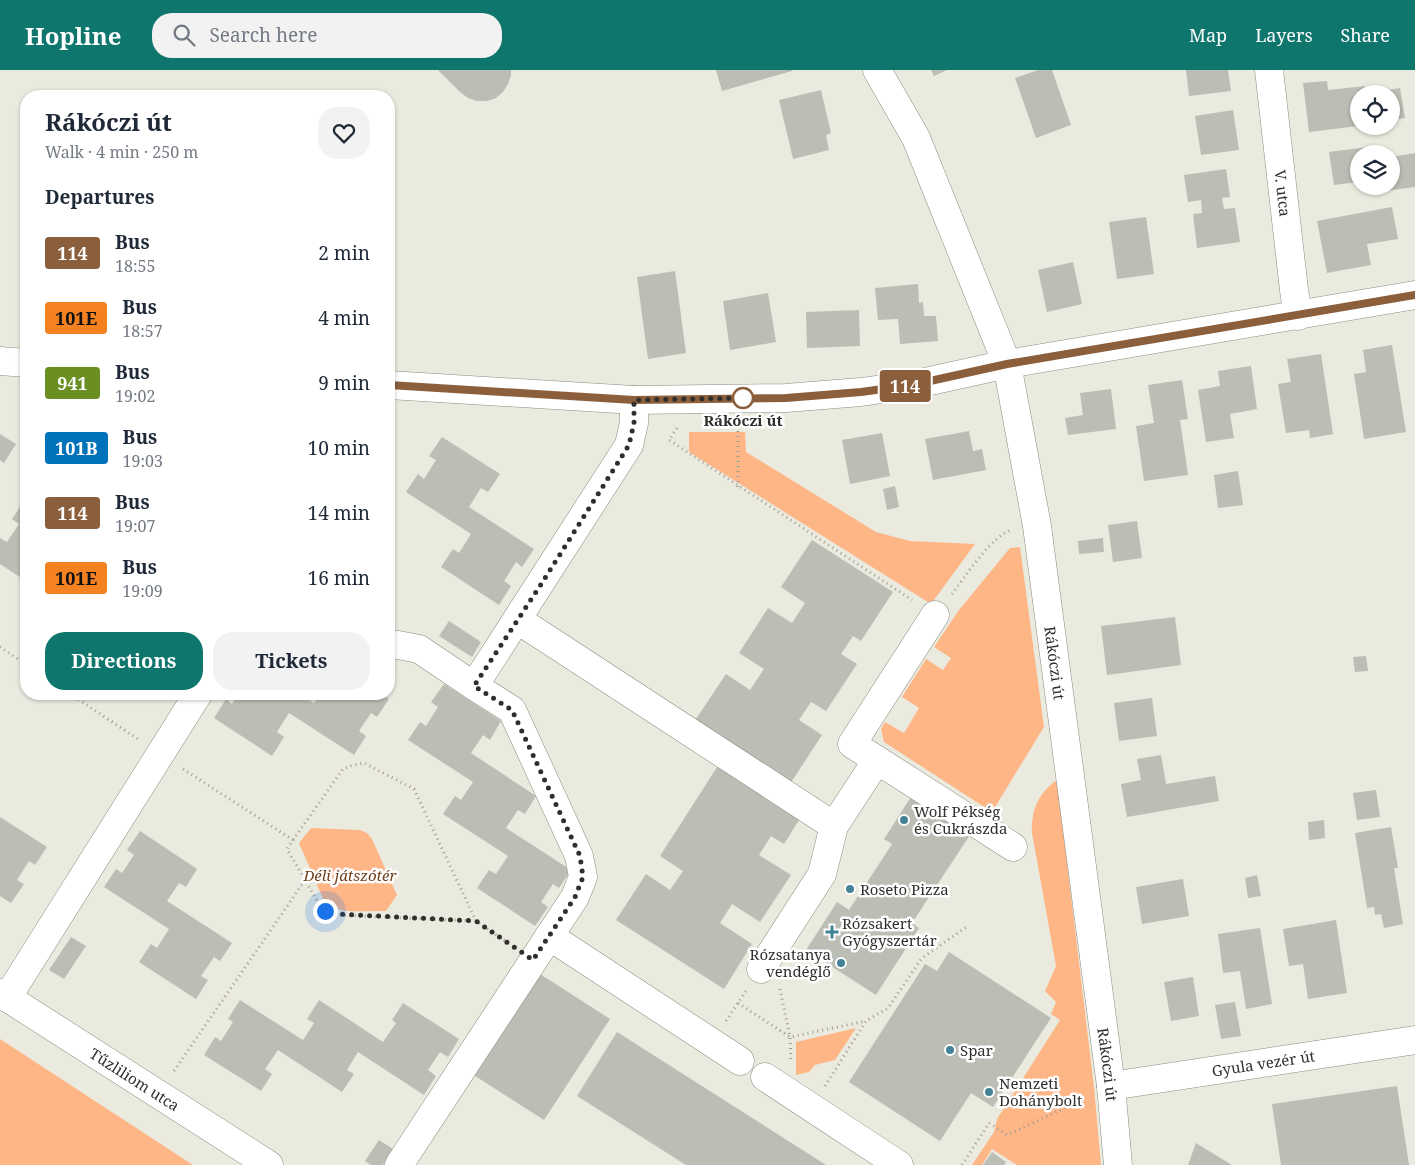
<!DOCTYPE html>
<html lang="en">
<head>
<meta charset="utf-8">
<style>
  :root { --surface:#fff; --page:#f2f2f3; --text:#1f2937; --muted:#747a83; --accent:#0f766e }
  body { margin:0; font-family:"Noto Serif",serif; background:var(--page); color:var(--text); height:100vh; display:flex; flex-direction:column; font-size:19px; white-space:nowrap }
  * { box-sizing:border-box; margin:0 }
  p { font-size:16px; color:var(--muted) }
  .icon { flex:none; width:28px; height:28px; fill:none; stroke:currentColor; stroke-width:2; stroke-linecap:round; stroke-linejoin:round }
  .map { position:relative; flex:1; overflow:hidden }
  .drawer { position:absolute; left:20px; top:20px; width:375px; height:610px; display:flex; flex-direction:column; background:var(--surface); border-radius:20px; box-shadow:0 1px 4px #0004 }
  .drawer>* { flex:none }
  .badge { padding:0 10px; border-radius:4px; font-size:18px; line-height:32px }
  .tools { position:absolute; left:1350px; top:15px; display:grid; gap:10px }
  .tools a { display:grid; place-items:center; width:50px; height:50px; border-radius:50%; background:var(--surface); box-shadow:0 1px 4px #0004; font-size:25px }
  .you { position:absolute; width:25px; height:25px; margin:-12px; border:4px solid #fff; border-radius:50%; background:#1a73e8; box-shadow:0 0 0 8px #1a73e833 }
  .map>.badge { position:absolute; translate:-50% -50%; box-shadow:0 0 0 2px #fff }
  h2 { padding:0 25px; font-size:19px; line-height:45px }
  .round { display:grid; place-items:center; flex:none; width:52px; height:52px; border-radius:20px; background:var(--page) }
  .head { display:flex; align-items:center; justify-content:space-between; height:85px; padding:0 25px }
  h1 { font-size:24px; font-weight:700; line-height:38px }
  .cta { display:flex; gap:10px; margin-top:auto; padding:10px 25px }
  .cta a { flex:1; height:58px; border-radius:20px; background:var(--accent); color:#fff; font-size:20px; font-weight:700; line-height:58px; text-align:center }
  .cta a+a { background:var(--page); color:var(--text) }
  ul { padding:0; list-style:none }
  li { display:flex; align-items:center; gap:15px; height:65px; padding:0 25px }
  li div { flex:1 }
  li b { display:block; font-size:19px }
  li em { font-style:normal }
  li .badge { min-width:55px; font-weight:700; text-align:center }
  header { display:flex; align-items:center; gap:30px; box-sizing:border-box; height:70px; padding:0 25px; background:var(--accent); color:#fff }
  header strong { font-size:24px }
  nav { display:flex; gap:28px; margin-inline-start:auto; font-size:18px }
  .search { width:350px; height:45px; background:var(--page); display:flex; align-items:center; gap:12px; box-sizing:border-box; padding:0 18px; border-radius:20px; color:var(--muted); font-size:19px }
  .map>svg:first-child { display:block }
</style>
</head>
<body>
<header>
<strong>Hopline</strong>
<div class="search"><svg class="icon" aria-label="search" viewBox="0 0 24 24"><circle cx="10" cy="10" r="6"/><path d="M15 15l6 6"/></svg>Search here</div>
<nav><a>Map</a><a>Layers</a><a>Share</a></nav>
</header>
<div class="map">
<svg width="1415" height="1095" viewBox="0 0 1415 1095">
  <rect width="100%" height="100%" fill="#ebeadf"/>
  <path fill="#feb687" d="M689,362h56l1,20 130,80 34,9 65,3 -44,60 -242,-152z
    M1020,477l24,180 -52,85 -108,-70 -3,-13 4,-7 19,11 15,-25 -17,-11 24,-38 17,11 8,-12 -17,-11 25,-37 51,-62z
    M1057,710l37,307 7,78h-84l-25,-16 -10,16h-10l22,-33 3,-13 63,-99 -9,-6 5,-12 -11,-11 11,-25 -24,-133c-1,-22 6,-40 25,-53z
    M311,758l49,2 7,3 5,6 25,56 -11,16c-20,-1 -47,5 -62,-10l-25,-58z
    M856,958l-21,32 -20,5 -6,7 -13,3v-33z
    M0,969l193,126h-193z"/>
  <path fill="#babeb4" d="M438,0h73v5l-3,9 -5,8 -7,6 -9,3h-10l-9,-3 -8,-6z
    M716,0h76v1l-70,20z
    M931,0h16l-13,6z
    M1038,0h14l19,55 -35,13 -21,-60z
    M1186,0h42l3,21 -42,5z
    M1327,11l1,9 37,-4 1,8h-7v32l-50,6 -6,-49z
    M1400,18l5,30 -14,2v-26h-14v-2z
    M821,20l10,43 -5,2 3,15 -36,9 -14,-59z
    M1233,40l6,40 -38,5 -6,-39z
    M1375,76l1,8h-17v28l-25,3 -5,-33z
    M1415,83v34l-38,5 -1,-6h15v-29z
    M1226,99l4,28 -8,1 2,11 11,-1 5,34 -43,6 -4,-34 9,-1 -1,-13 -13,2 -4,-27z
    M1392,137l6,32 -31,5 4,21 -44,8 -10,-52z
    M1146,147l8,57 -37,5 -8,-57z
    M1073,192l9,42 -35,8 -9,-42z
    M675,201l11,82 -38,6 -11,-82z
    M918,214l1,19 4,-1 1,14h12l2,25 -38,3 -2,-25 -20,1 -3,-32z
    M768,223l8,49 -46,8 -7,-49z
    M859,240l1,36 -53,2 -1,-36z
    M1392,275l14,87 -42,7 -10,-65 12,-2 -3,-22z
    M1321,284l12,80 -23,4 -1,-8 -23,3 -8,-49 13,-2 -4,-23z
    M1251,296l6,43 -27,5 4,24 -28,4 -8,-52 22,-4 -2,-15z
    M1182,310l6,39 -8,1 8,55 -44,6 -8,-55 18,-3 -6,-38z
    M1111,319l5,40 -48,6 -3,-17 18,-3 -3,-22z
    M969,361l4,20 9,-2 4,21 -53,10 -8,-41z
    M882,363l8,43 -40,8 -8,-44z
    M0,364l16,10 -12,19 -4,-3z
    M442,367l58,37 -12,18 -7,-4 -12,19 65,42 -12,18 -6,-5 -12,19 7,5 -12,19 -58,-38 12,-18 6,4 12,-19 -65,-42 12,-18 6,5 12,-19 -7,-4z
    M1238,401l5,34 -25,3 -4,-33z
    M895,416l4,21 -12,3 -4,-21z
    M24,431l2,1v79l-26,-17v-26l7,4 12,-18 -7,-5z
    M1137,451l5,37 -29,4 -5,-37z
    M1103,468l1,14 -25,2 -1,-13z
    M812,470l81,52 -32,49 -8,-5 -12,18 16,10 -31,47 -15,-9 -12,18 23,15 -32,49 -96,-62 32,-48 24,16 14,-21 -25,-16 29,-45 24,15 13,-20 -24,-16z
    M1175,547l6,48 -74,10 -6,-49z
    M449,551l32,21 -9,15 -33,-21z
    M1366,586l2,15 -13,1 -2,-15z
    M444,614l57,37 -11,19 -7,-5 -12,18 65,43 -11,18 -7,-4 -12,18 65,42 -12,18 -6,-4 -12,18 7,5 -13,19 -58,-38 12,-18 7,4 12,-18 -65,-42 12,-18 6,4 12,-18 -65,-42 12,-18 6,4 12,-19 -7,-5z
    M238,624h61l15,9 6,-9h61l8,5 -12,18 -6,-4 -12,18 7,5 -12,19 -65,-42 -12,19 7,5 -12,19 -58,-38 12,-19 6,5z
    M1152,628l5,38 -38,5 -5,-38z
    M1161,685l5,29 49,-8 4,25 -92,16 -6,-33 20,-4 -4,-21z
    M719,694l82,53 -17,27 -13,-8 -12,19 32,20 -31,47 -28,-18 -12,19 32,21 -28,45 -108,-69 30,-46 24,16 13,-19 -23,-15z
    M1376,720l4,27 -23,3 -4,-27z
    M911,727l59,38 -58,88 7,5 -43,67 -70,-45 31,-48 12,8 43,-66 -8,-5z
    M0,747l47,30 -12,18 -6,-4 -12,19 7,4 -13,19 -11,-7z
    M1324,750l1,18 -16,2 -1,-18z
    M1391,757l7,41h-4l9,56 -19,4 -3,-14 -6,1 -1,-8 -7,1 -12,-75z
    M140,761l57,38 -11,18 -7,-4 -12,18 65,42 -12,18 -6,-4 -13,19 7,4 -12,19 -57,-37 12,-18 6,4 12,-19 -65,-42 12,-18 6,4 12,-18 -7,-5z
    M1257,805l4,21 -13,2 -3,-20z
    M1183,809l6,37 -47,8 -6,-37z
    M1336,850l11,73 -39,6 -5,-35 -14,2 -6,-37z
    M1260,858l12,76 -26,5 -6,-38 -17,2 -5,-39z
    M71,867l15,9 -22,33 -15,-9z
    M949,882l102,66 -58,89 -22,-14 -31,48 -91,-59 76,-118 12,7z
    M537,902l73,47 -66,101 -72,-46z
    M1193,907l6,39 -28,5 -7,-39z
    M240,930l63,40 11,-17 -7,-4 12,-19 64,42 13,-19 -4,-3 11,-17 56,36 -11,18 -8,-5 -12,18 8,6 -12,19 -66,-43 -11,18 7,4 -12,18 -64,-42 -13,19 7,5 -11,17 -57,-36 11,-18 6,4 12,-19 -5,-3z
    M1235,932l6,34 -20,3 -6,-34z
    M617,962l209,133h-140l-109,-69z
    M1397,1016l12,79h-128l-9,-61z
    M379,1070l14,9 -10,16h-12l-6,-4z
    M1196,1073l36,22h-44z
    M992,1082l14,10 -2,3h-21z"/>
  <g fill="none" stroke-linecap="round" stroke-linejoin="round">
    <g stroke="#8d8c82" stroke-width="29">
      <g id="minor">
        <path id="s1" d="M877,0l39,68 91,226 30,162 74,560 7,79"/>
        <path id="s2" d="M1269,0l25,220 4,26"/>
        <path d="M0,291l26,2"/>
        <path d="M389,315l245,15 152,-2 75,-6 51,-7 95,-21 408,-69"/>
        <path d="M935,545l-83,129 161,103"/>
        <path d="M518,550l316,206"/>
        <path d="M389,575h9l21,4 55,37"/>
        <path d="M549,866l191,125"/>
        <path d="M761,899l61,-95 12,-48 43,-66"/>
        <path id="s3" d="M0,923l269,172"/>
        <path d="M7,928l191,-304"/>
        <path d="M765,1007l134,88"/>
        <path id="s4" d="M1111,1016l304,-46"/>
        <path d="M399,1095l176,-268 8,-20 -4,-21 -67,-146 -38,-24 155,-241 5,-22v-23"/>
      </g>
    </g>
    <path stroke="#9e9d95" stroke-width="3" stroke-dasharray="1 4" stroke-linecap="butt" d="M738,356v61
      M677,358l-8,12 243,160
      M952,524c12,-16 41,-60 60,-64
      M0,577l26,17
      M70,624l68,45
      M183,699l110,71 -6,9 32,55 6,7 12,4 139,6 35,24
      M293,770l50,-71 10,-4 11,-2 50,26 62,132
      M780,919l10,48 1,24
      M738,933l52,34 76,-16
      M726,951l20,-30
      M174,1001l131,-191
      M825,1016l41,-65 22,-13 34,-50 46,-32
      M962,1095l27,-42 18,12 79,-37"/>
    <use href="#minor" stroke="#fff" stroke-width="28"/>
  </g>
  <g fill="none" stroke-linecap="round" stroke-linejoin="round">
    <g stroke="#fff" stroke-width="11">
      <path id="line" d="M389,315l245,15 152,-2 75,-6 51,-7 95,-21 408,-69"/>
    </g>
    <use href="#line" stroke="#8b5e3c" stroke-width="8"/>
    <path stroke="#302f2b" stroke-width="5" stroke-dasharray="0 9" d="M325,841l12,3 139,7 57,39 42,-63 8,-20 -3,-21 -68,-146 -38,-24 66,-100 89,-141 5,-22v-23l109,-2"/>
  </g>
  <circle fill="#fff" stroke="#8b5e3c" stroke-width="2.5" cx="743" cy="328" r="10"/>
  <g fill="#448297" stroke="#fff" stroke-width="2">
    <circle cx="904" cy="750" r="5"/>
    <circle cx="850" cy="819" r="5"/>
    <path d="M829.5 854.5h5v5h5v5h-5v5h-5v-5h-5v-5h5z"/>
    <circle cx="841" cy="893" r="5"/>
    <circle cx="950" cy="980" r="5"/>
    <circle cx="989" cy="1022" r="5"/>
  </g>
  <g text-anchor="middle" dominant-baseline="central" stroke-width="5" stroke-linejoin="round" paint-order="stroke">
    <g font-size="15" fill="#302f2b" stroke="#fff">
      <text stroke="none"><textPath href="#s2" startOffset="124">V. utca</textPath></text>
      <text stroke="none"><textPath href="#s1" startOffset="625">Rákóczi út</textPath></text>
      <text stroke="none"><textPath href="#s4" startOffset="154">Gyula vezér út</textPath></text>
      <text stroke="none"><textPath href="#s1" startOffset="1030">Rákóczi út</textPath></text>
      <text stroke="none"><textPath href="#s3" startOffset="160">Tűzliliom utca</textPath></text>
    </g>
    <g font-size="15" font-weight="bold" fill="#302f2b" stroke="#fff">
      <text x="743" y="350">Rákóczi út</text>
    </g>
    <g font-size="15" fill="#302f2b" stroke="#fff" text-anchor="start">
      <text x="914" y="741">Wolf Pékség<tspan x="914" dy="17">és Cukrászda</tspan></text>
      <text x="860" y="819">Roseto Pizza</text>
      <text x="842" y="853">Rózsakert<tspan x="842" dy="17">Gyógyszertár</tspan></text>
      <text x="831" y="884" text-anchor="end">Rózsatanya<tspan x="831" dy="17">vendéglő</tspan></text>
      <text x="960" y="980">Spar</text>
      <text x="999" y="1013">Nemzeti<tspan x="999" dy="17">Dohánybolt</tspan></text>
    </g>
    <g font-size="15" font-style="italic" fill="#703e19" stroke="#fff">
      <text x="350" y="805">Déli játszótér</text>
    </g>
  </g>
</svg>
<div class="tools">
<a><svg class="icon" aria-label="locate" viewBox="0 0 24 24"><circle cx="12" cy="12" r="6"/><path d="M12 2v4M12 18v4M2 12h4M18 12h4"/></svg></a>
<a><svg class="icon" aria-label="layers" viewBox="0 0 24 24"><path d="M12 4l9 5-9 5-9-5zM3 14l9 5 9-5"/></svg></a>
</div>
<div class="you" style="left:325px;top:841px"></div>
<b class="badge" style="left:905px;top:316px;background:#8b5e3c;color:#fff">114</b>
<section class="drawer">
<div class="head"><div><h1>Rákóczi út</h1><p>Walk · 4 min · 250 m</p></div><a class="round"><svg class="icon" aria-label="heart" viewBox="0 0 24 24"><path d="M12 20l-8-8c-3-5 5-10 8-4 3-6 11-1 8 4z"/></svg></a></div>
<h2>Departures</h2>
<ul>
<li><span class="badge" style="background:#8b5e3c;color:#fff">114</span><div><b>Bus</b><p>18:55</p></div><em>2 min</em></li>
<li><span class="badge" style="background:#f58220;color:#111">101E</span><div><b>Bus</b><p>18:57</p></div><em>4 min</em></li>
<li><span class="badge" style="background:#6b8e23;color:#fff">941</span><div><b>Bus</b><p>19:02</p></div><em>9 min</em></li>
<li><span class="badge" style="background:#0072bc;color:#fff">101B</span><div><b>Bus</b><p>19:03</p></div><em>10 min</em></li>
<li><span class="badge" style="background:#8b5e3c;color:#fff">114</span><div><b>Bus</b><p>19:07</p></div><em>14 min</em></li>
<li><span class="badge" style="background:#f58220;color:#111">101E</span><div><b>Bus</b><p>19:09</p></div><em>16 min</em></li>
</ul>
<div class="cta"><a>Directions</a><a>Tickets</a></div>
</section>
</div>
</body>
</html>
